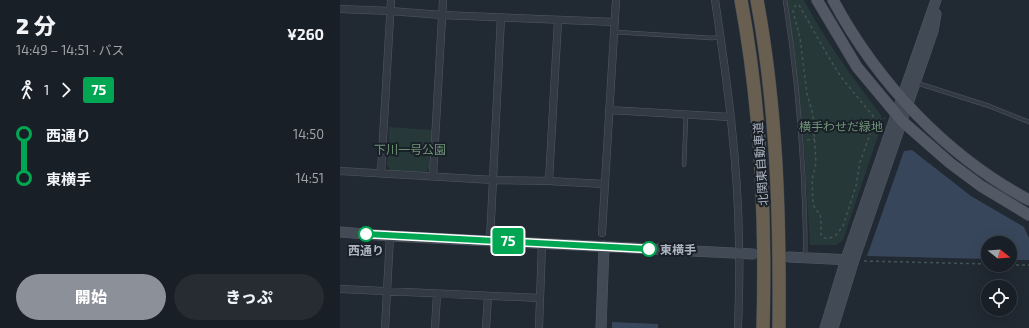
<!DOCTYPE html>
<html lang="ja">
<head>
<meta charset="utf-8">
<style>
  :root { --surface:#191f26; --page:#262c32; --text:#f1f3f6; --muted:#9fa2a7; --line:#373d43; --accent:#8c9099 }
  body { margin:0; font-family:"Exo 2","Noto Sans JP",sans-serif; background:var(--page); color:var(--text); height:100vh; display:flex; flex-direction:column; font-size:15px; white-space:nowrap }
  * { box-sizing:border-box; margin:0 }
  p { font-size:13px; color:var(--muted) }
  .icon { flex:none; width:22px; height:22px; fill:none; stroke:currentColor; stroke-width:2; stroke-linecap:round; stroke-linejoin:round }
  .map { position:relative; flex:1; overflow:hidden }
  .details { display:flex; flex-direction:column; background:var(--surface); width:340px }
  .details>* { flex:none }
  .badge { padding:0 8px; border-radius:3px; font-size:14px; line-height:26px }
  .needle { width:26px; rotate:107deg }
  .fabs { position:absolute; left:641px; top:236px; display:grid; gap:8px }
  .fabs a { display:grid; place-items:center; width:36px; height:36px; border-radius:50%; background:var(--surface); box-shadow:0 4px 16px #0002,0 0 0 1px var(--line); font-size:20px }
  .map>.badge { position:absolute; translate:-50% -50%; box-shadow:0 0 0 2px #fff }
  .legs { display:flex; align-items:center; gap:6px; height:44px; padding:0 16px; font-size:13px }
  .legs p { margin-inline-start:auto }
  .head { display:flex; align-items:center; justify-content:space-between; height:68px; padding:0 16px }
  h1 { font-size:22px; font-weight:800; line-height:30px }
  .primary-button { display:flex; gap:8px; margin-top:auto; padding:8px 16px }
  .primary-button a { flex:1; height:46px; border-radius:24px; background:var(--accent); color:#fff; font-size:16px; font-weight:800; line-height:46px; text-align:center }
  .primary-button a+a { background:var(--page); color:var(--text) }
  ul { padding:0 16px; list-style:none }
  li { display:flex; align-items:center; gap:14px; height:44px; font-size:15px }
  li i { display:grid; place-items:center; width:6px; height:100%; margin:0 5px; background:currentColor }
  li i::after { content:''; width:10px; height:10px; margin:-5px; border:3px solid; border-radius:50%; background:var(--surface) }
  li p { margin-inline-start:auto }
  li:first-child i { background:linear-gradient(#0000 50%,currentColor 0) }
  li:last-child i { background:linear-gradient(currentColor 50%,#0000 0) }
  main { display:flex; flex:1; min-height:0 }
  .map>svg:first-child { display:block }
</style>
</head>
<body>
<main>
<section class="details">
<div class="head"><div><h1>2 分</h1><p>14:49 – 14:51 · バス</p></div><b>¥260</b></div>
<div class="legs"><svg class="icon" aria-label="walk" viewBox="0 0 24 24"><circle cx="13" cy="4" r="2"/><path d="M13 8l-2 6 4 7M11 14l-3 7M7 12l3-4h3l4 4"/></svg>1<svg class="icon" aria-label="forward" viewBox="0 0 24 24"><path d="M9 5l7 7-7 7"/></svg><b class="badge" style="background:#00a651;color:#fff">75</b></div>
<ul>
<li><i style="color:#00a651"></i><b>西通り</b><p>14:50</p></li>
<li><i style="color:#00a651"></i><b>東横手</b><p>14:51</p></li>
</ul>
<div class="primary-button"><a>開始</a><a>きっぷ</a></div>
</section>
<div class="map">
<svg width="689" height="328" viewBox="0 0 689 328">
  <rect width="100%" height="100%" fill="#212933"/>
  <path fill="#263838" d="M447,0h17c22,42 49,78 77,115l1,9 -39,116 -7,5h-26l-6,-99 -8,-83z
    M49,127l43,3 -2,37 -4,5 -36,-2 -3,-5z"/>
  <path fill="#38465b" d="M572,150l59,46 53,31 5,11v22h-19v-17h-22v16l-121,-3 37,-105z
    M272,322l46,2v4h-46z"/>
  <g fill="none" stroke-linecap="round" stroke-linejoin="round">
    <g stroke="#515862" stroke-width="4.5">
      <path id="lane" d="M445,0c9,57 15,115 18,173 1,28 3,55 2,83
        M274,32l98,6 9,-1
        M577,83l72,23 40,16
        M344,165l2,-50"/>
    </g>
    <g stroke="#515862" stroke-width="8">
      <path id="street" d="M375,0c12,80 23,161 24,243 1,28 0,57 -1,85
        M0,9l50,2 52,4 173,7
        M269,110l121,7
        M0,171l153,9 56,1 55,3
        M41,173l10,-173
        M93,176l10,-176
        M209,181l9,-161
        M262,233l14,-233
        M150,240l11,-223
        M0,289l200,9
        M45,328l5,-92
        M95,328l2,-34
        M146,328l2,-32
        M199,328l3,-85"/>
    </g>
    <g stroke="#515862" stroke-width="11">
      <path id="secondary" d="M0,232l50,4 363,18
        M449,257l63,3
        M261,328l3,-82
        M485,328l21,-69 90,-259
        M493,328l21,-68 79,-229 3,-17"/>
    </g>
    <g stroke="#3d434d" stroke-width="12">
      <path id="primary" d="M477,0l40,67 45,54 48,42 31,23 48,29
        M493,0c44,82 113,156 196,200"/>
    </g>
    <g stroke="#3e454e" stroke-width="14">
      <path id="highway" d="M401,0c20,108 25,219 22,328
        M417,0c20,108 23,218 22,328"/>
    </g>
    <path stroke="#445355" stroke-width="1.5" stroke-dasharray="3 3" stroke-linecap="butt" d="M459,5l29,51 13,21 32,39v10l-13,36 -4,24 -13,40 -7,9 -6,3h-6l-3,-3v-15l-1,-6 -5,-5 -2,-7 -1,-22 4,-17 -3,-48 -6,-21 -7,-56 -7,-27 2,-5z
      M533,122l12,-4
      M467,140l8,-1
      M524,261l124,3
      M670,265h19"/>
    <use href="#lane" stroke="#343a44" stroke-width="3.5"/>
    <use href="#street" stroke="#343a44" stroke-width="7"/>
    <use href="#secondary" stroke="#424a56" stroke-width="10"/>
    <use href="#primary" stroke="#525964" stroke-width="11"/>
    <use href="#highway" stroke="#695f51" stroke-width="13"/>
  </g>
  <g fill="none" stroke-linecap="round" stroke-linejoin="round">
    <g stroke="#fff" stroke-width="9">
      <path id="line-1" d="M26,234l283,15"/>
    </g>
    <use href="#line-1" stroke="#00a651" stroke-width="6"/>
  </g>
  <g fill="#fff" stroke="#00a651" stroke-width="2">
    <circle cx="26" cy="234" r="7"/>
    <circle cx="309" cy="249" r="7"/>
  </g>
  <g text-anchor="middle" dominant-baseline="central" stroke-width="4" stroke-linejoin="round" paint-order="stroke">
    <g font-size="12" fill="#709477" stroke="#192028">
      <text x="501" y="126">横手わせだ緑地</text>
      <text x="70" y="149">下川一号公園</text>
    </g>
    <g font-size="12" fill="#aeb5c1" stroke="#192028">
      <text transform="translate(420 164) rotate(-94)">北関東自動車道</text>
    </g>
    <g font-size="12" font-weight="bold" fill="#aeb5c1" stroke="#192028" text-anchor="start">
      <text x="320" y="249">東横手</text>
      <text x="26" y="250" text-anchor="middle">西通り</text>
    </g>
  </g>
</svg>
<div class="fabs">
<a><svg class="needle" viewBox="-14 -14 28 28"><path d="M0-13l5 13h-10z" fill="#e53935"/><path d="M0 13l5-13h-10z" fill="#9fa2a7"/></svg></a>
<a><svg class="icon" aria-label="locate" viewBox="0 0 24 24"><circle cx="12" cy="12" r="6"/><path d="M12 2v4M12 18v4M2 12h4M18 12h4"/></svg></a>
</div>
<b class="badge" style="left:168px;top:241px;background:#00a651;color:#fff">75</b>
</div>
</main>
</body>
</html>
